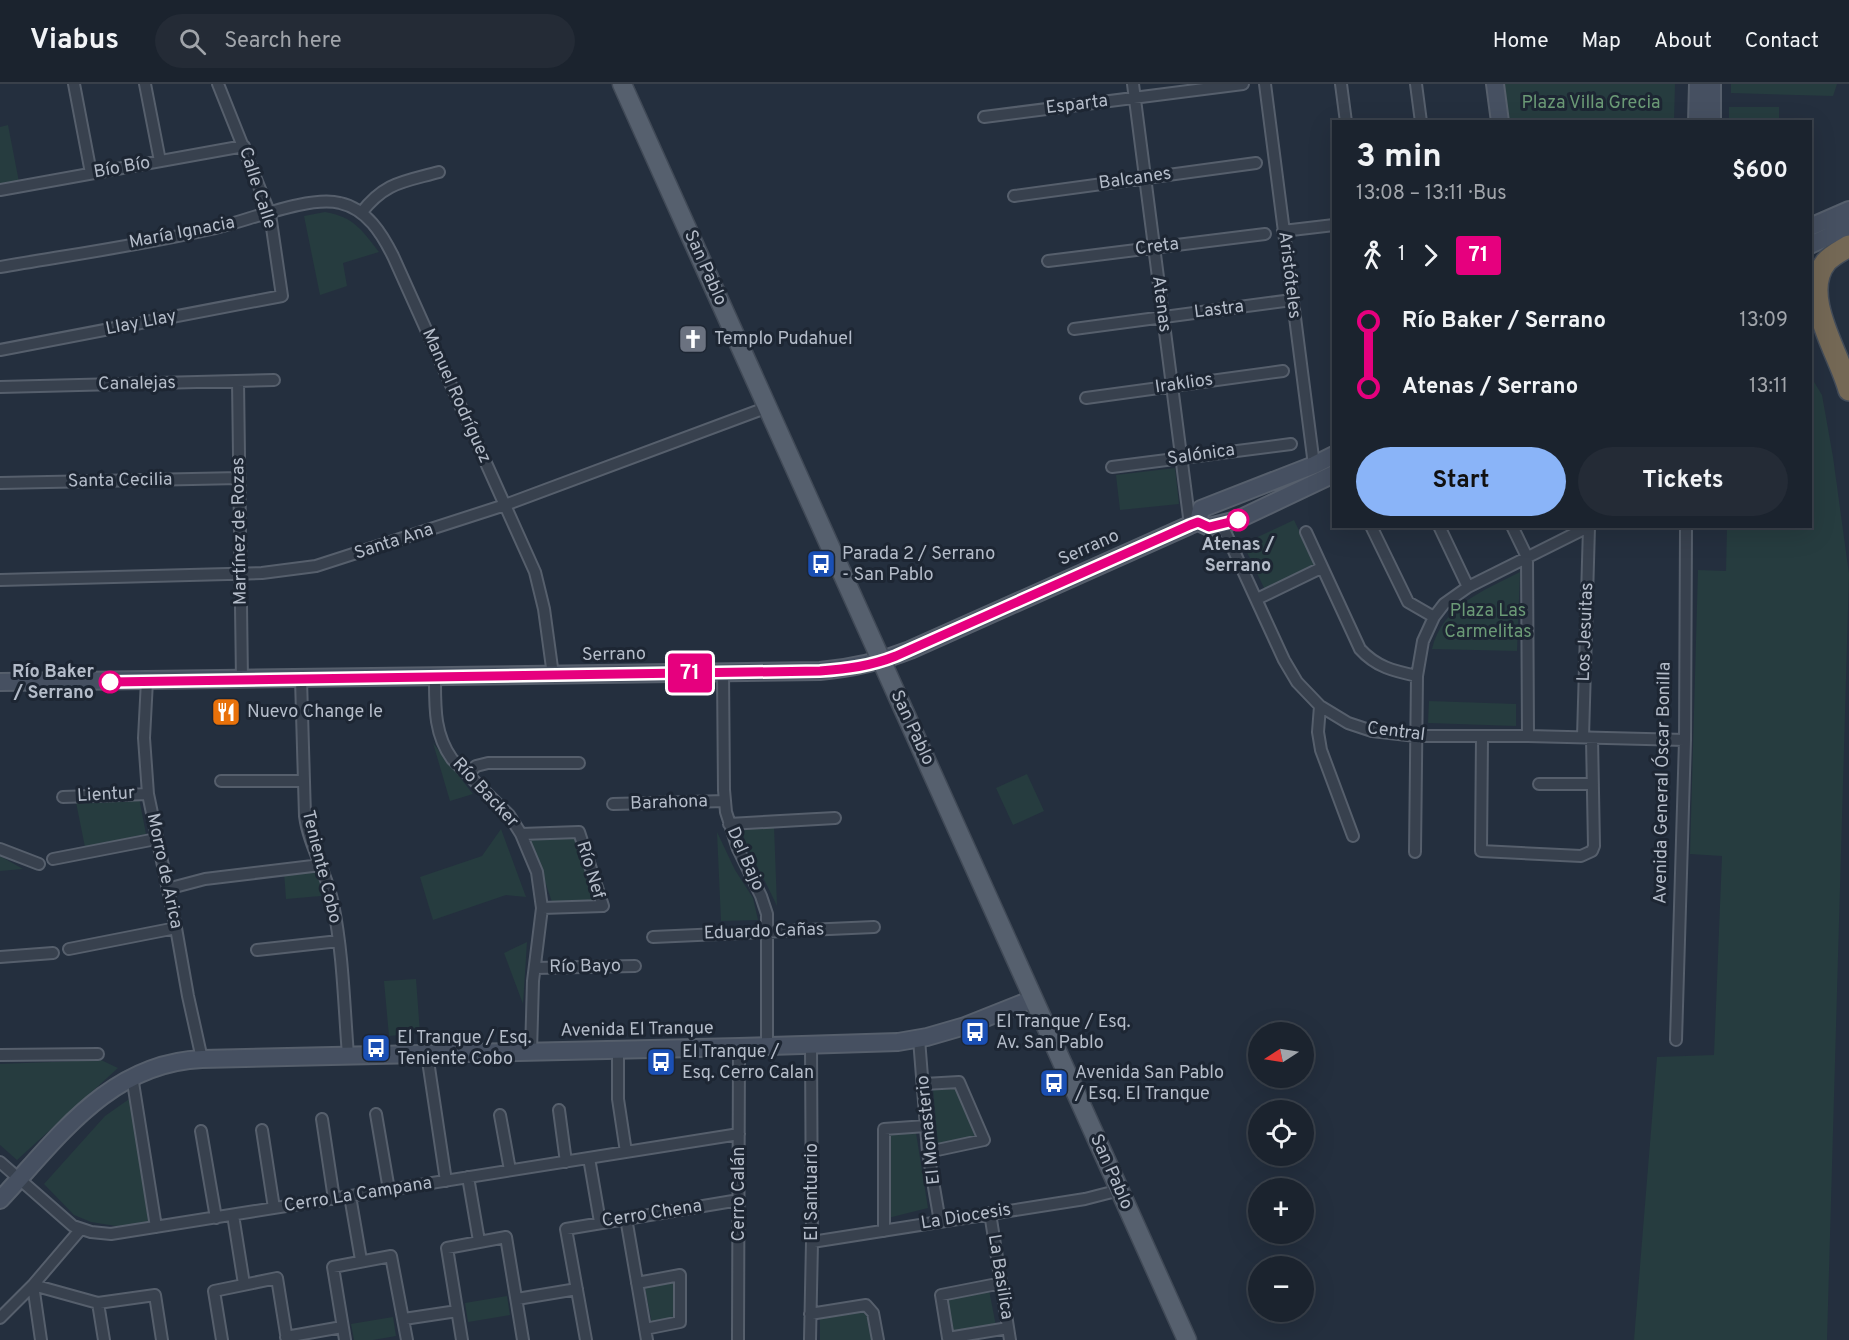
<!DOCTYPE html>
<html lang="en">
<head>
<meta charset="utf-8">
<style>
  :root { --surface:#1b232e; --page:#242b36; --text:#f1f3f6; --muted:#a0a4aa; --line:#39404a; --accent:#8ab4f8 }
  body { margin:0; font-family:Overpass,sans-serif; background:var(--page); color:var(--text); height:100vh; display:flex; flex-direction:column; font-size:22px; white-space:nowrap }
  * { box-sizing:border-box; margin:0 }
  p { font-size:20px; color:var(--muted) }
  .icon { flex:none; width:33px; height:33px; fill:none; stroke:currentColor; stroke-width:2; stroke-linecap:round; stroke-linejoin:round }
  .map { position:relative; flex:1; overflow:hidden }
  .panel { position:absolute; left:1332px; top:36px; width:480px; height:408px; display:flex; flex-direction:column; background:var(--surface); border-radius:0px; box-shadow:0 6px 24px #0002,0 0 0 2px var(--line) }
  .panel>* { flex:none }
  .badge { padding:0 12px; border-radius:4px; font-size:21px; line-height:39px }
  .needle { width:39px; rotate:258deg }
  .tools { position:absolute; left:1248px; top:938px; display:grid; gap:12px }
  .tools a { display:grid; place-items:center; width:66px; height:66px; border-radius:50%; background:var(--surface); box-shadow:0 6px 24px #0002,0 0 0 2px var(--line); font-size:30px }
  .map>.badge { position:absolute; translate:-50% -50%; box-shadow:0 0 0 3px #fff }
  .legs { display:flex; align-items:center; gap:9px; height:66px; padding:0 24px; font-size:20px }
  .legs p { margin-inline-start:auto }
  .overview { display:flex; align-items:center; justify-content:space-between; height:102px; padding:0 24px }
  h1 { font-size:33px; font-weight:700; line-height:45px }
  .action { display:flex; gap:12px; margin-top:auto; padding:12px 24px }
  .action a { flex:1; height:69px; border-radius:36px; background:var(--accent); color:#111; font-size:24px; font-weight:700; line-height:69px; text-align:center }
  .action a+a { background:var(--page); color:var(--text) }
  ul { padding:0 24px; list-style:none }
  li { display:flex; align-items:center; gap:21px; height:66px; font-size:22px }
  li i { display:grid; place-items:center; width:9px; height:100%; margin:0 8px; background:currentColor }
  li i::after { content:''; width:15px; height:15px; margin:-8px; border:4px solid; border-radius:50%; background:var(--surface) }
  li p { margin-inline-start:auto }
  li:first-child i { background:linear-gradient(#0000 50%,currentColor 0) }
  li:last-child i { background:linear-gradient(currentColor 50%,#0000 0) }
  header { display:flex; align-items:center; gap:36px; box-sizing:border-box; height:84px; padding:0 30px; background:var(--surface); border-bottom:2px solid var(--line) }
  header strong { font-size:28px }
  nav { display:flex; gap:33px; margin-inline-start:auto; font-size:21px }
  .search { width:420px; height:54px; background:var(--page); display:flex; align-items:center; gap:15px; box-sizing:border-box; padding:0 21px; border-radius:33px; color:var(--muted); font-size:22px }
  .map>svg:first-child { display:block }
</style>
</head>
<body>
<header>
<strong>Viabus</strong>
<div class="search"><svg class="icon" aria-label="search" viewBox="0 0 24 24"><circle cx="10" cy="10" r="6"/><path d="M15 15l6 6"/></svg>Search here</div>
<nav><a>Home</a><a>Map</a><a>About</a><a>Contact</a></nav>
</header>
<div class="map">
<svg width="1849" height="1256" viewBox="0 0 1849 1256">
  <rect width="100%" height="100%" fill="#242f3e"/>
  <path fill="#263c3f" d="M1504,0h171l-1,37h-165z
    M1731,0h106l-4,12 -102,-3z
    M1729,23h50v14h-50z
    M8,41l11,57 -19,4v-59z
    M325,128c29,5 37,18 54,40l-36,11 4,23 -27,9 -16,-79z
    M1811,293l11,18 11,62 16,117 -22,766h-193l23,-283 57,-2 8,-199 -32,-2 8,-284 28,1 1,-44 83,-1z
    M1175,384l4,36 -59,6 -4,-35z
    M1294,436l22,46 -51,24 -22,-46z
    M1520,488l-3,79 -85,-2c10,-43 51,-58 88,-77z
    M1429,617l87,3v22l-88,-3z
    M433,659l40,51 -23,7z
    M1027,690l17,37 -31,14 -17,-37z
    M139,714l7,36 -61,13 -9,-45z
    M774,742l3,80c-12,-26 -27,-51 -37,-78z
    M501,745l25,68 -20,-2 -73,25 -13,-43 62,-21z
    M717,748l18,38 18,28 5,22 -37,1z
    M530,754h44l22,62 -44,2z
    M0,772l23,13 -23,2z
    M319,786l2,26 -35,3 -2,-27z
    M527,858l-4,62 -19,-51z
    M416,895l4,54 -31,3 -5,-55z
    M101,976l17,8 -101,92 -17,-15v-81z
    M955,1002l20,51 -37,8 -5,-56z
    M132,1013l16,124 -26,6 -31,-5 -17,-7 -30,-31 61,-68z
    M916,1049l12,75 -40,10 1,-83z
    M674,1198v36l-22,6 -7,-36z
    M989,1206l7,36 -43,8 -7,-36z
    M507,1212l3,19 -42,7 -3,-19z
    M863,1228l6,5 3,23h-52v-21z
    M393,1233l3,19 -23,4h-19l-3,-16z"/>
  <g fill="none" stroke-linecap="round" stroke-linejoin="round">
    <g stroke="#565f6c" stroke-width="14">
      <path id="street" d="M74,0l17,89
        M145,0l15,77
        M1133,0l57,441
        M1265,0l49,381
        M1341,0l5,38
        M1416,0l5,38
        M984,33l259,-33
        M0,106l244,-44
        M1014,112l242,-33
        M361,129c24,-31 42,-31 78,-41
        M1283,147l51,-6
        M1048,177l217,-27
        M0,183c70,-12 142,-22 211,-38 34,-7 97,-34 129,-26 27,6 42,31 53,53l142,316 9,37 9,66
        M1074,245l218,-29
        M0,266l282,-54 -12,-82 -52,-130
        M238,297l4,299
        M0,303l274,-7
        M1086,314l197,-27
        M1112,383l179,-23
        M0,399l240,-5
        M1222,441l62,135 13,22 23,24 28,17 24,8 44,5h112l157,4
        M1371,442l37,76 26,15
        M1439,442l29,61
        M1512,442l15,31 1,179
        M1306,448l54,117c16,18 34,22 57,27
        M0,496l262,-7 54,-7 189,-61 263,-98
        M1257,515l64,-31
        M723,588l1,118 2,22 12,37 23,47 6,18v132
        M435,593c0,30 -1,57 17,82l57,56 12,19 16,38 5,36 -9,73 -2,71
        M301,595l4,137c4,30 22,57 28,88 10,49 11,101 15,151
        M147,597l-3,57 4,56 28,134 12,68 14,63
        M1320,622l-2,26 3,18 32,86
        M1482,653l-1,114 100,5 11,-5 2,-5 -2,-108
        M1583,653l6,-210
        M468,690l8,-8 12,-3h91
        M221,697h82
        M1539,700h54
        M63,713l85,-3
        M613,720l112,-3
        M729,740l106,-6
        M521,750l58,-2 24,74 -61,2
        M0,765l39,15
        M1415,768l2,-176 6,-35 11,-24 10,-13 24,-17 122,-61
        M53,775l103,-20
        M167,805l38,-10 116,-14
        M653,853l221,-10
        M69,865l107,-21
        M257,866l82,-9
        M0,873l53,-4
        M535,884l100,-2
        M919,955l9,113 12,70
        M1676,956l9,-300 1,-214
        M618,966v49l8,53
        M427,970l19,127
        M0,971l98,-1
        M132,992l24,151
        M924,1000l35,-2 25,58 -56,12
        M559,1026l7,52
        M376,1030l13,76
        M500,1031l10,55
        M322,1035l12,80
        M262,1046l12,78
        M201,1047l15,87
        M589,1074l11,64
        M0,1078l73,64 18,6 20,2 628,-100
        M468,1093l11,64
        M350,1112l11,64
        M990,1129l20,127
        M233,1131l11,69
        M626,1134l21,122
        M884,1147v-102l42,-3
        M812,1158l273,-43 35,-9
        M637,1199l43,-8v47l-35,7
        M1002,1199l-61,12 7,43 60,-10
        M33,1201l65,18 57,-8 7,45
        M33,1201l8,55
        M517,1215l60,-10
        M98,1219l6,37
        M810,1230l56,-9 7,8 5,27
        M0,1234l33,-33 47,-55
        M404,1235l53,-8
        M286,1253l56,-10
        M222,1256l-8,-49 63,-13 10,62
        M345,1256l-12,-73 58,-11 16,84
        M462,1256l-15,-92 59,-11 17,103
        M586,1256l-20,-111 173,-29
        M738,1256l1,-293
        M810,1256l2,-98 -1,-198"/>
    </g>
    <g stroke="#565f6c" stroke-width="20">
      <path id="secondary" d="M1495,0l5,38
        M1697,38l1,-38
        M1712,38v-38
        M1810,143l39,-17
        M1810,161l39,-18
        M1198,438l3,-13 113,-44 20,-10
        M0,598l820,-11c32,-3 60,-9 90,-21l280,-125 8,-3 11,5 28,-7 97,-46
        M0,1116c58,-62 109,-137 202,-141l537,-12 159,-5 29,-5 38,-11 68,-27"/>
    </g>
    <g stroke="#414a57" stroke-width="21">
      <path id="primary" d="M622,0l565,1256"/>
    </g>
    <g stroke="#434c59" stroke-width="24">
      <path id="highway" d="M1849,162c-8,5 -17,9 -23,16 -27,33 14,93 23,128"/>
    </g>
    <use href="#street" stroke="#38414e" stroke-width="10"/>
    <use href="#secondary" stroke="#465061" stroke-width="16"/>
    <use href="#primary" stroke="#56606e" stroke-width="18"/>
    <use href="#highway" stroke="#746855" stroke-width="21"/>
  </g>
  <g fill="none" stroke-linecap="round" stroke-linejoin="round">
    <g stroke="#fff" stroke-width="14">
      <path id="line-1" d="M110,598l710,-11c27,-2 51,-5 76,-15l294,-131 8,-3 11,5 29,-7"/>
    </g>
    <use href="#line-1" stroke="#e6007e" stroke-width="9"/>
  </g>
  <defs>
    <g id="church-square" transform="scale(1.5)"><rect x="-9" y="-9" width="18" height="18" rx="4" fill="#6b7280" stroke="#1d2633"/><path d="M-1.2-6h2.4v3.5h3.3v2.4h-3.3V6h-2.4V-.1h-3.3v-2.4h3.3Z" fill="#fff"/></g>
    <g id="bus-square" transform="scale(1.5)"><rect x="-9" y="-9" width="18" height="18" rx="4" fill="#1a4fb4" stroke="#1d2633"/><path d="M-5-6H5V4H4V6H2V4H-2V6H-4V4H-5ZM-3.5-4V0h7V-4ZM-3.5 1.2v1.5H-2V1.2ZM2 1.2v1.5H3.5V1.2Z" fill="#fff"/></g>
    <g id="restaurant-square" transform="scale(1.5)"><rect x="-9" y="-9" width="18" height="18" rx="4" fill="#e8710a" stroke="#1d2633"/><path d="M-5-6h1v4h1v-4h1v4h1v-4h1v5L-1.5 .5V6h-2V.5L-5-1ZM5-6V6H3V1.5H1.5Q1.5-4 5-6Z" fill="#fff"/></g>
  </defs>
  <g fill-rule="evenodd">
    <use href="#church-square" x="693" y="255"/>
    <use href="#bus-square" x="821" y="480"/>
    <use href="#restaurant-square" x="226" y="628"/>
    <use href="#bus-square" x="975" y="948"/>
    <use href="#bus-square" x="376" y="964"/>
    <use href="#bus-square" x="661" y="978"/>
    <use href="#bus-square" x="1054" y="999"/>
  </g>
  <g fill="#fff" stroke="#e6007e" stroke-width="3">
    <circle cx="1238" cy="436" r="10"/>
    <circle cx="110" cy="598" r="10"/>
  </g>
  <g text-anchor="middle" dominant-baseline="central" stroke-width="6" stroke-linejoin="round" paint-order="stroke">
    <g font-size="18" fill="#6b9a76" stroke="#1d2633">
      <text x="1591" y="19">Plaza Villa Grecia</text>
      <text x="1488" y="527">Plaza Las<tspan x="1488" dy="21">Carmelitas</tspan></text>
    </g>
    <g font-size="18" fill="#b4bcc9" stroke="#1d2633">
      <text transform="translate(1077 21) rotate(-7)">Esparta</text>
      <text transform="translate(122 84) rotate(-10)">Bío Bío</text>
      <text transform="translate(1135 95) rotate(-8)">Balcanes</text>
      <text transform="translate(257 104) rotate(72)">Calle Calle</text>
      <text transform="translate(182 149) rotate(-11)">María Ignacia</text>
      <text transform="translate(1157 163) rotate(-7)">Creta</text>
      <text transform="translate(705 184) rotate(66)">San Pablo</text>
      <text transform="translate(1289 191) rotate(83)">Aristóteles</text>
      <text transform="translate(1161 220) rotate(83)">Atenas</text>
      <text transform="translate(1219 226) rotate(-7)">Lastra</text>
      <text transform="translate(141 239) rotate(-11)">Llay Llay</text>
      <text transform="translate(137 300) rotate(-1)">Canalejas</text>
      <text transform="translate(1184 300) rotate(-8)">Iraklios</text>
      <text transform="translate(456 312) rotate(66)">Manuel Rodríguez</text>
      <text transform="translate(1201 371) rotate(-8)">Salónica</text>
      <text transform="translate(120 397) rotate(-1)">Santa Cecilia</text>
      <text transform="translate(240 447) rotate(-91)">Martínez de Rozas</text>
      <text transform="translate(394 458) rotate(-18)">Santa Ana</text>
      <text transform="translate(1089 464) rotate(-24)">Serrano</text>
      <text transform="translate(1586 548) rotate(-88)">Los Jesuitas</text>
      <text transform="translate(614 571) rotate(-1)">Serrano</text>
      <text transform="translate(912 644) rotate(65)">San Pablo</text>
      <text transform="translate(1396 648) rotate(7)">Central</text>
      <text transform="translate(1663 699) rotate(-89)">Avenida General Óscar Bonilla</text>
      <text transform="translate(485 709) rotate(47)">Río Backer</text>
      <text transform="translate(106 711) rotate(-3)">Lientur</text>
      <text transform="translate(669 719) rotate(-2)">Barahona</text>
      <text transform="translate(745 775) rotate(66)">Del Bajo</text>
      <text transform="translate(321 783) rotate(76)">Teniente Cobo</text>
      <text transform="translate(590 786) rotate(73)">Río Nef</text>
      <text transform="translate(164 787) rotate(78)">Morro de Arica</text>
      <text transform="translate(764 848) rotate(-2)">Eduardo Cañas</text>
      <text transform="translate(585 883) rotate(-1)">Río Bayo</text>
      <text transform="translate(637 946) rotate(-1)">Avenida El Tranque</text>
      <text transform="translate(929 1046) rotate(-96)">El Monasterio</text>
      <text transform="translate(1111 1088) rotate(66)">San Pablo</text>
      <text transform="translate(812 1108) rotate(-90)">El Santuario</text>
      <text transform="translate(739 1110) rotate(-90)">Cerro Calán</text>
      <text transform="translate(358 1111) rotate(-9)">Cerro La Campana</text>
      <text transform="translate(652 1130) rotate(-9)">Cerro Chena</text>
      <text transform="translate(966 1133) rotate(-9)">La Diocesis</text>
      <text transform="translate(1000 1193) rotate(81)">La Basilica</text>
    </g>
    <g font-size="18" fill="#b4bcc9" stroke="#1d2633" text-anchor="start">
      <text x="714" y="255">Templo Pudahuel</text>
      <text x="842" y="470">Parada 2 / Serrano<tspan x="842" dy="21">- San Pablo</tspan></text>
      <text x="247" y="628">Nuevo Change le</text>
      <text x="996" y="938">El Tranque / Esq.<tspan x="996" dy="21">Av. San Pablo</tspan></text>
      <text x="397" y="954">El Tranque / Esq.<tspan x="397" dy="21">Teniente Cobo</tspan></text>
      <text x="682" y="968">El Tranque /<tspan x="682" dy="21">Esq. Cerro Calan</tspan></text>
      <text x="1075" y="989">Avenida San Pablo<tspan x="1075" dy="21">/ Esq. El Tranque</tspan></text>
    </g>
    <g font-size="18" font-weight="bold" fill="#b4bcc9" stroke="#1d2633">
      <text x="1238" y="461">Atenas /<tspan x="1238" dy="21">Serrano</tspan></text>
      <text x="94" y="588" text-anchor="end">Río Baker<tspan x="94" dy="21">/ Serrano</tspan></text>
    </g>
  </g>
</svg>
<div class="tools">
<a><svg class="needle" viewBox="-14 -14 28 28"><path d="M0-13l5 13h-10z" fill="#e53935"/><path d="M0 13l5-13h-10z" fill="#a0a4aa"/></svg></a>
<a><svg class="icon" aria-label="locate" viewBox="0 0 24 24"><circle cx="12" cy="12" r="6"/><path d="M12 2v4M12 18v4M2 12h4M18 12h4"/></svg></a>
<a>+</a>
<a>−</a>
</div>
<b class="badge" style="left:690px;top:589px;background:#e6007e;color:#fff">71</b>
<section class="panel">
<div class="overview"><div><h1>3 min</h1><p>13:08 – 13:11 · Bus</p></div><b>$600</b></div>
<div class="legs"><svg class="icon" aria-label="walk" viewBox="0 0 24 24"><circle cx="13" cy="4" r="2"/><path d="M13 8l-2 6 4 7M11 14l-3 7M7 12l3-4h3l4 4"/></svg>1<svg class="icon" aria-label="forward" viewBox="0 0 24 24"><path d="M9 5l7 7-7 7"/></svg><b class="badge" style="background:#e6007e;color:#fff">71</b></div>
<ul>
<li><i style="color:#e6007e"></i><b>Río Baker / Serrano</b><p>13:09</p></li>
<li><i style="color:#e6007e"></i><b>Atenas / Serrano</b><p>13:11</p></li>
</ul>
<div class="action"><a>Start</a><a>Tickets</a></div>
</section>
</div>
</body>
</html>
